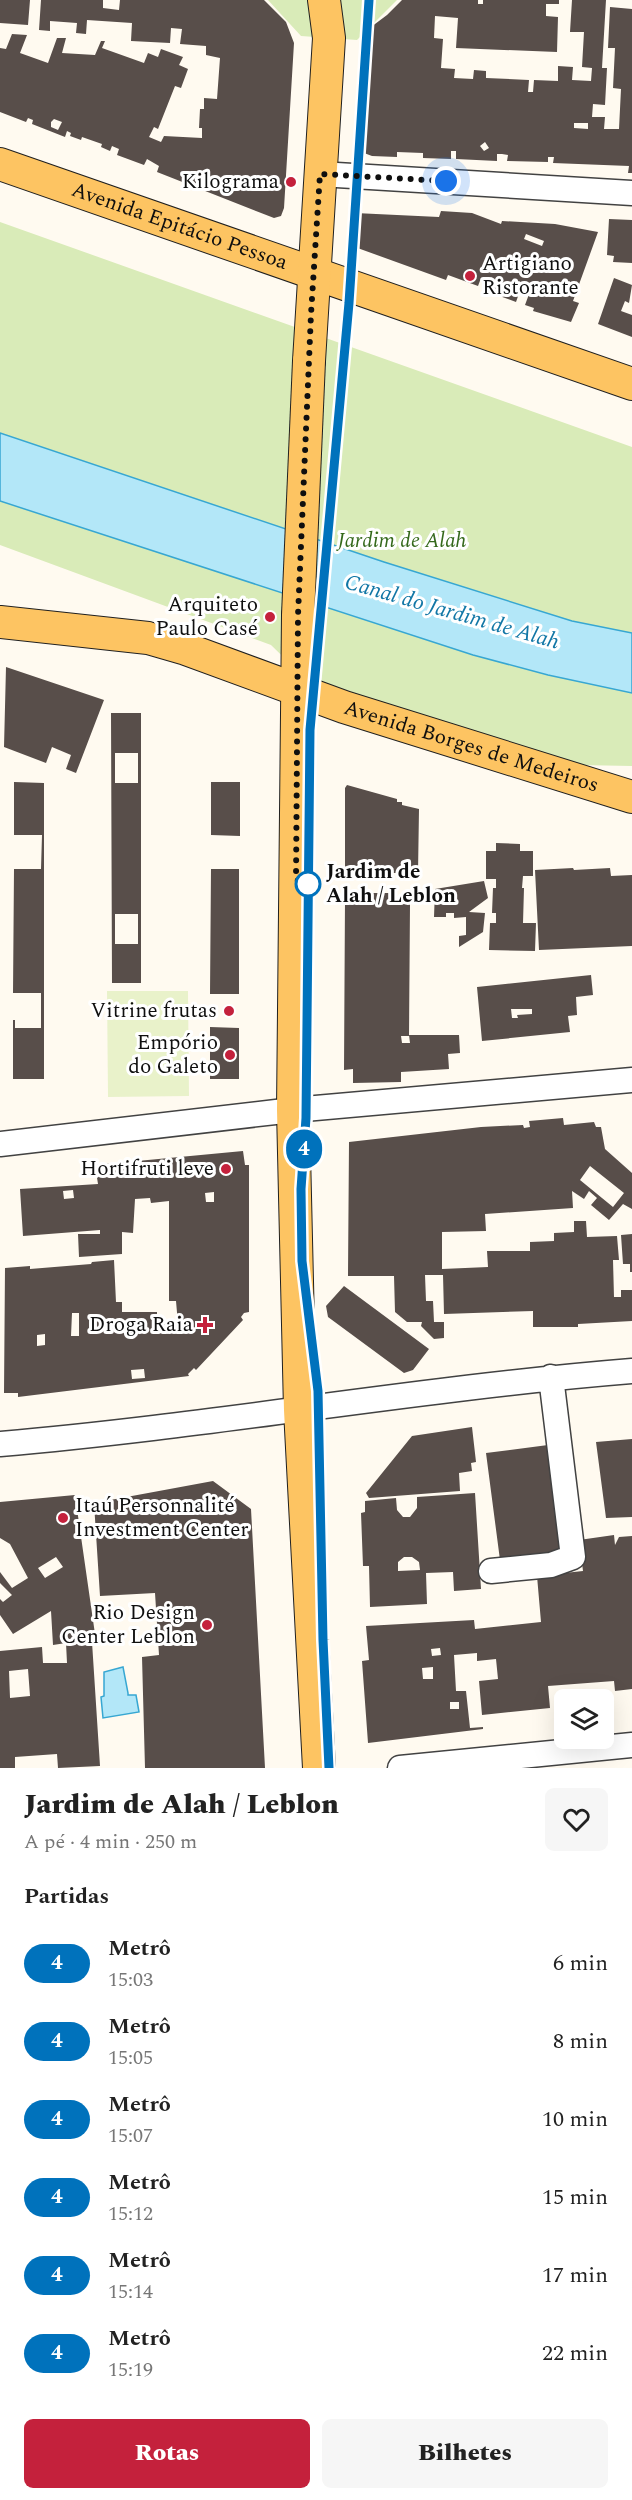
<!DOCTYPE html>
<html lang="pt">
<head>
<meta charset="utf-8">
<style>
  :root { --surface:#fff; --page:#f6f6f6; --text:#222; --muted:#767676; --accent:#c4213c }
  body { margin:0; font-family:Spectral,serif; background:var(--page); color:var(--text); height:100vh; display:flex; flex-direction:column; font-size:22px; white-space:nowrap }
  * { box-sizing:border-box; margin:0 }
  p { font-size:20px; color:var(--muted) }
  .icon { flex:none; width:33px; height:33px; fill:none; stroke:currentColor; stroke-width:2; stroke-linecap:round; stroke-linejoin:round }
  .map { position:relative; height:1768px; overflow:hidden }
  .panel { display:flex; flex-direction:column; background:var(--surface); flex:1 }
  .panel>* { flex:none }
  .badge { padding:0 12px; border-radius:20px; font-size:21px; line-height:39px }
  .fabs { position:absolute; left:554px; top:1689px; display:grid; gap:12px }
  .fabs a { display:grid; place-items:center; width:60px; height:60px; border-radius:9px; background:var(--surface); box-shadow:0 6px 24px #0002; font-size:30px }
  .you { position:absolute; width:30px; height:30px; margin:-15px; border:4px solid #fff; border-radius:50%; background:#1a73e8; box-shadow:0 0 0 9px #1a73e833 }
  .map>.badge { position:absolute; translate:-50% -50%; box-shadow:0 0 0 3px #fff }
  h2 { padding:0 24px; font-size:22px; line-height:54px }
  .round { display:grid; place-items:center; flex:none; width:63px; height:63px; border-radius:9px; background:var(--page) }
  .overview { display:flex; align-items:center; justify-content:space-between; height:102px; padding:0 24px }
  h1 { font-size:28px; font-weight:800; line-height:45px }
  .cta { display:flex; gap:12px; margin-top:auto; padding:12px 24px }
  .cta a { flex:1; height:69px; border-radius:9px; background:var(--accent); color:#fff; font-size:24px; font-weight:800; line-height:69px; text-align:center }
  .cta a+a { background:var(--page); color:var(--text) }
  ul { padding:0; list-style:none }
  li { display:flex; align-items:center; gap:18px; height:78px; padding:0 24px }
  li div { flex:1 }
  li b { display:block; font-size:22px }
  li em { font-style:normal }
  li .badge { min-width:66px; font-weight:700; text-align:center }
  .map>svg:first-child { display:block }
</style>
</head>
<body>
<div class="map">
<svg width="632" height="1768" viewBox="0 0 632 1768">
  <rect width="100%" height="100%" fill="#fffaf0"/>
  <path fill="#d9ebb8" d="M268,0h129l-40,40 -56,-4z
    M0,222l632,225v319l-53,-1 -264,-77 -44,-43 -271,-100z"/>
  <path fill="#e9f2ca" d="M107,991h81l1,105 -81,1z"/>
  <path fill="#b3e7f8" stroke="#37a7d2" stroke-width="1.5" d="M0,433l384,129 188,59 60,12v60l-84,-18 -75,-20 -473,-154z
    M123,1667l5,26v2h8l3,17 -36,6 -2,-21 3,-1v-24z"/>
  <path fill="#584e4a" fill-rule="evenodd" d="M0,0h30l-2,25 -28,-2z
    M41,0h62v8l16,2 1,-10h144l22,22 8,21 -10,165 -3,8 -7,2 -117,-46 2,-6 -12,-7 -3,6 -27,-10 2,-6 -7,-3 -2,5 -9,-4 1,-3 -20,-7 -1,3 -11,-4 1,-3 -4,-2 -2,6 -33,-13 1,-4 -5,-2 -2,4 -26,-10v-64l6,1 6,-15 15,1 -7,18 28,10 9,-25h9l-4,15 33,2 6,-14h4l-3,7 42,15 4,-10 10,4 3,-8 22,8 -4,8 9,4 -7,19 -6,-2 -17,43 -4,-2 -5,10 12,5 3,-6 38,2v-10h-3l1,-19h4v-11l13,1 3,-41 -14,-3v-9l-26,-2 2,-15 -11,-1 -1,15 -39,-2 1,-18 -45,-3 -1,14 -10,-1 1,-10 -27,-2v10l-11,-1zM54,119l8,3 -4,8 -7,-3v-5z
    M402,0h76v4h5v-4h76v4h-13v12l12,1 -1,35 -101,-4 2,-30 -23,-2 -1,22 9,1 -2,29 14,1 -1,9 19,1 1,-9 12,1v7l43,2 -1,12h5l1,-12 24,1v-15l15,1 -1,13 19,1 1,-13 -10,-1 2,-35h-14l2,-32h34l-4,68h5l-2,37 -12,-1 -1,13h13l-1,12h15l2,-40 -8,-1 2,-40h-7l2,-41 22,2v164h-4l1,-7 -76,-3 1,-6h-6v5l-41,-1 1,-6 -6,-1h-5v7l-41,-2v-8h-5v8l-28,-1v-5l-26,-1v5l-25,-1 -8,-3 -5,-5 -2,-10 6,-98 8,-13 16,-12zM574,123h14v6l-14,-1zM485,142l4,6 -5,3 -4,-5z
    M441,211l31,2 29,11 1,-3 53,3 43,8 -25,69 6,2 -8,19 -38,-11 1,-3 -9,-3 7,-19 -9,-4 -7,20 -33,-12 4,-10 -6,-2 -3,8 -30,-11 -2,5 -94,-34 1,-29 2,-4 84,4zM526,234l18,7 -2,5 -18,-7z
    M609,219l23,1v43l-19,-1 1,-6 -7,-1z
    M614,278l18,7 -3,18 -4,-2 -4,10 11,4v22l-34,-13z
    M6,667l98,33 -28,73 -10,-4 5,-14 -19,-8 -6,16 -42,-16z
    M111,713h30v270h-29zM115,753h23v30h-23zM115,914h23v30h-23z
    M14,782l30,1v296h-31v-59h2v8h26v-35h-28l1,-124h27l1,-34h-28z
    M211,782h29v54l-29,-1z
    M347,785l50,14v3h5v3l17,4 -1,64h-73v-85z
    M496,843l24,1v7h13v25h-10l-1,12h2l-1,35h13l-1,28 -46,-1 1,-27h6v-10h-4l1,-25h3v-9h-10v-28h10z
    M573,868l1,2 36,-2 1,8 21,-1v71l-93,4 -4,-80z
    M211,869h28v125h-29z
    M484,881l4,17 -19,14 16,1 -2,19 -24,15v-11l7,-1v-18l-12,1v-5h-8v4h-12l1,-28z
    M349,893h45l5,11h11l-1,132h-8l1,7h8l-1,-8h50l1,18 -12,1 1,15 -48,3v10l-48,1v-14l-9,1 1,-171h4z
    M591,975l2,20 -17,2 1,18 -9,1 2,16 -88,9 -5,-54zM511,1009h21v5l-15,1 1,3h-6z
    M210,1027l29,1v51h-29z
    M563,1118l1,7 30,-3 2,5h5l4,22 27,24v36l-9,-5 -14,16 -18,-15 6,-7 -8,-7 -5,8 -12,-8 1,17 -88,6 1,17 -44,1v37l46,-2 -1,-16h43v-9l24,-1v-8l20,-1v-11h12l1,16 30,-1 2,24h-6l1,37h7v-7h11v31l-54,3v3h-45v-16l-89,3 -1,-39h-18l1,26h7l1,21h10v16l-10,1 -13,-13 1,-4h-15l-12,-10 -1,-36h-46l1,-134 132,-15 42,-2 1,3 6,-1 -1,-6zM590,1166l34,27 -11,14 -33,-27z
    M243,1151l2,14h4v147l-5,1 -3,4 2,3 -47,50 -2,-2 -6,6 1,2 -171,21v-4h-14l1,-125 25,-2v3l61,-5 1,-2 22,-2 2,42h6v10h35v11h10v7h7l4,-6 -2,-23h-7v-100l-18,2 -1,-5 -15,1 -2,34 -11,-1v22l-43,3 -1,-23h22v-4l-77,6 -3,-47 78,-5 -3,-19zM73,1190l1,8 -10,1 -1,-8zM214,1192v10h-8l-1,-9zM72,1313h7v23h-8zM45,1334v11l-8,1v-11zM144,1369l1,9 -13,1 -1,-9z
    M632,1234v38h-2v-8h-7l-2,-29z
    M344,1286l85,63 -16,21 -9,3 -76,-56 -2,-11z
    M472,1427l4,35 -5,1 1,8 -13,2 1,18 -91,7 -3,-5 46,-57z
    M632,1439v78l-26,1 -10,-76z
    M548,1445l14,108 -62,7 -14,-107z
    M213,1481l38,28 14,259h-120l-3,-111 17,-2 -4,-62 -55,3 -6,-93z
    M475,1493l6,96 -27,2 -1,-19 -27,1 1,31 -57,3 -1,-41h-6l-2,-53 4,-1v-11l31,-3 1,12 6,7h7l7,-9v-11zM404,1557h8l7,5 1,8 -22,1v-9z
    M75,1495l21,146 -4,1 8,124 -42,2 -1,-14 -42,3v11h-15v-117l42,-4 1,16h24l-1,-20 -13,2 -2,-34 -38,23 -13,-19v-16l3,3 9,-7 -12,-12v-11l12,16 16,-10 -18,-34 -10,-6v-36zM56,1557l7,10 -18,11 -7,-10zM28,1669l2,27 -20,2 -1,-27z
    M614,1535l1,10 4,-8 13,-1v153l-17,2 -1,-10 -66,5 2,22 -68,7 -3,-34 19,-2 -2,-20 -19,2v-8l-23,2 2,36h10l4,37 13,-1v2l-115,14 -6,-82 7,-1 -3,-34 108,-6 1,9 66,-7 -4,-46 46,-5 -4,-31zM440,1648l1,7 -9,1 -1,-7zM433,1667v12h-10l-1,-11zM450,1702h9v7h-9z"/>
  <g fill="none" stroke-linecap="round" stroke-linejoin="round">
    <g stroke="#424242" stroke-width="27">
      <path id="minor" d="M320,174l312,19
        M0,1144l293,-34 339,-30
        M0,1444c211,-18 421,-56 632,-73
        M491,1571l60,-6 22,-8 -22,-180
        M400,1768l232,-23"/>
    </g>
    <g stroke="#202020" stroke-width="34">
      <g id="major">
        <path id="s1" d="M0,164l632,220"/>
        <path d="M309,361l20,-323 -5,-38"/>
        <path d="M298,615l-5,495 7,300 19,358"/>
        <path id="s2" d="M0,622l148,16 38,11 158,58 288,90"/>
      </g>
    </g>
    <use href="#minor" stroke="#fff" stroke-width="24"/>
    <use href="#major" stroke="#fdc462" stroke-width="32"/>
    <g stroke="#202020" stroke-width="34" stroke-linecap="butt">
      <path id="major-bridge" d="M298,615l11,-254"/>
    </g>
    <use href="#major-bridge" stroke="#fdc462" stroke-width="32"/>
  </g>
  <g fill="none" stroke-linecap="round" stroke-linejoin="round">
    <g stroke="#fff" stroke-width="14">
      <path id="line" d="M329,1768l-6,-128 -5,-249 -16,-130 -1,-72 5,-71 4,-388 39,-427 20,-303"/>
    </g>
    <use href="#line" stroke="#0072bc" stroke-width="9"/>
    <path stroke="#0f0f0f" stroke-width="6" stroke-dasharray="0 10.8" d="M308,884l-12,-4 2,-265 13,-301 9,-140 126,7"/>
  </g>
  <g fill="#c4213c" stroke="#fff" stroke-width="2">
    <circle cx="291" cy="182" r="6"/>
    <circle cx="470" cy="276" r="6"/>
    <circle cx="270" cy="617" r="6"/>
    <circle cx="229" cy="1011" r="6"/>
    <circle cx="230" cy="1055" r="6"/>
    <circle cx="226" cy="1169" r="6"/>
    <path d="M202 1316h6v6h6v6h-6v6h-6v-6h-6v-6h6z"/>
    <circle cx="63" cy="1518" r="6"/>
    <circle cx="207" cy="1625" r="6"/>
  </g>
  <circle fill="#fff" stroke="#0072bc" stroke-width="3" cx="308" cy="884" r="12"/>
  <g text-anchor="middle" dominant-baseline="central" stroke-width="6" stroke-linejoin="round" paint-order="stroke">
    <g font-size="21" fill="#0f0f0f" stroke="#fff" text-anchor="end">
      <text x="279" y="182">Kilograma</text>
      <text x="482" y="264" text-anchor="start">Artigiano<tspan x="482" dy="24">Ristorante</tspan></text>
      <text x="258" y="605">Arquiteto<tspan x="258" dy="24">Paulo Casé</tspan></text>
      <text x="217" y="1011">Vitrine frutas</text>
      <text x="218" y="1043">Empório<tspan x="218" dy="24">do Galeto</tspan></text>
      <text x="214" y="1169">Hortifruti leve</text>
      <text x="193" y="1325">Droga Raia</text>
      <text x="75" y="1506" text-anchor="start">Itaú Personnalité<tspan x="75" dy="24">Investment Center</tspan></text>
      <text x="195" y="1613">Rio Design<tspan x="195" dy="24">Center Leblon</tspan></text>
    </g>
    <g font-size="21" fill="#0f0f0f" stroke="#fff">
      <text stroke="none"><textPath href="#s1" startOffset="190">Avenida Epitácio Pessoa</textPath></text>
      <text stroke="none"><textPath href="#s2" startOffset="490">Avenida Borges de Medeiros</textPath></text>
    </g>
    <g font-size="21" font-style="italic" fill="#35691c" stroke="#fff">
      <text x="402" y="541">Jardim de Alah</text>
    </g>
    <g font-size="21" font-weight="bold" fill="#0f0f0f" stroke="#fff" text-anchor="start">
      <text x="326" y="872">Jardim de<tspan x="326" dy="24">Alah / Leblon</tspan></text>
    </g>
    <g font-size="22" font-style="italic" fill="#1277a6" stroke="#fff">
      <text transform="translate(452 612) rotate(16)">Canal do Jardim de Alah</text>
    </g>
  </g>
</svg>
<div class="fabs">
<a><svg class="icon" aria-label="layers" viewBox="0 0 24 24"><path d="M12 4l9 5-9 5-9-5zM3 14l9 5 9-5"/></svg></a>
</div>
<div class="you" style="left:446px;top:181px"></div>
<b class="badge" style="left:304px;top:1149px;background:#0072bc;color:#fff">4</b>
</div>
<section class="panel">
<div class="overview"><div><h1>Jardim de Alah / Leblon</h1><p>A pé · 4 min · 250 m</p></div><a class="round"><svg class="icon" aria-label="heart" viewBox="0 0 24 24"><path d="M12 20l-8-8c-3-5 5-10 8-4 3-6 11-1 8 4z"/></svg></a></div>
<h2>Partidas</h2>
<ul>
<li><span class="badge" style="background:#0072bc;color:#fff">4</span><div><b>Metrô</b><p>15:03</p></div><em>6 min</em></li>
<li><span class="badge" style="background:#0072bc;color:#fff">4</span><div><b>Metrô</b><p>15:05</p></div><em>8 min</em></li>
<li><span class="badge" style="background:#0072bc;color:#fff">4</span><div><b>Metrô</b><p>15:07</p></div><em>10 min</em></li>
<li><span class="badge" style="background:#0072bc;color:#fff">4</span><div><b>Metrô</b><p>15:12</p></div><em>15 min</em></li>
<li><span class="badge" style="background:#0072bc;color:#fff">4</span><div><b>Metrô</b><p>15:14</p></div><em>17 min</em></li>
<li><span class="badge" style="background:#0072bc;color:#fff">4</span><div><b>Metrô</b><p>15:19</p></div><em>22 min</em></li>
</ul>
<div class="cta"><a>Rotas</a><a>Bilhetes</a></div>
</section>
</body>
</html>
